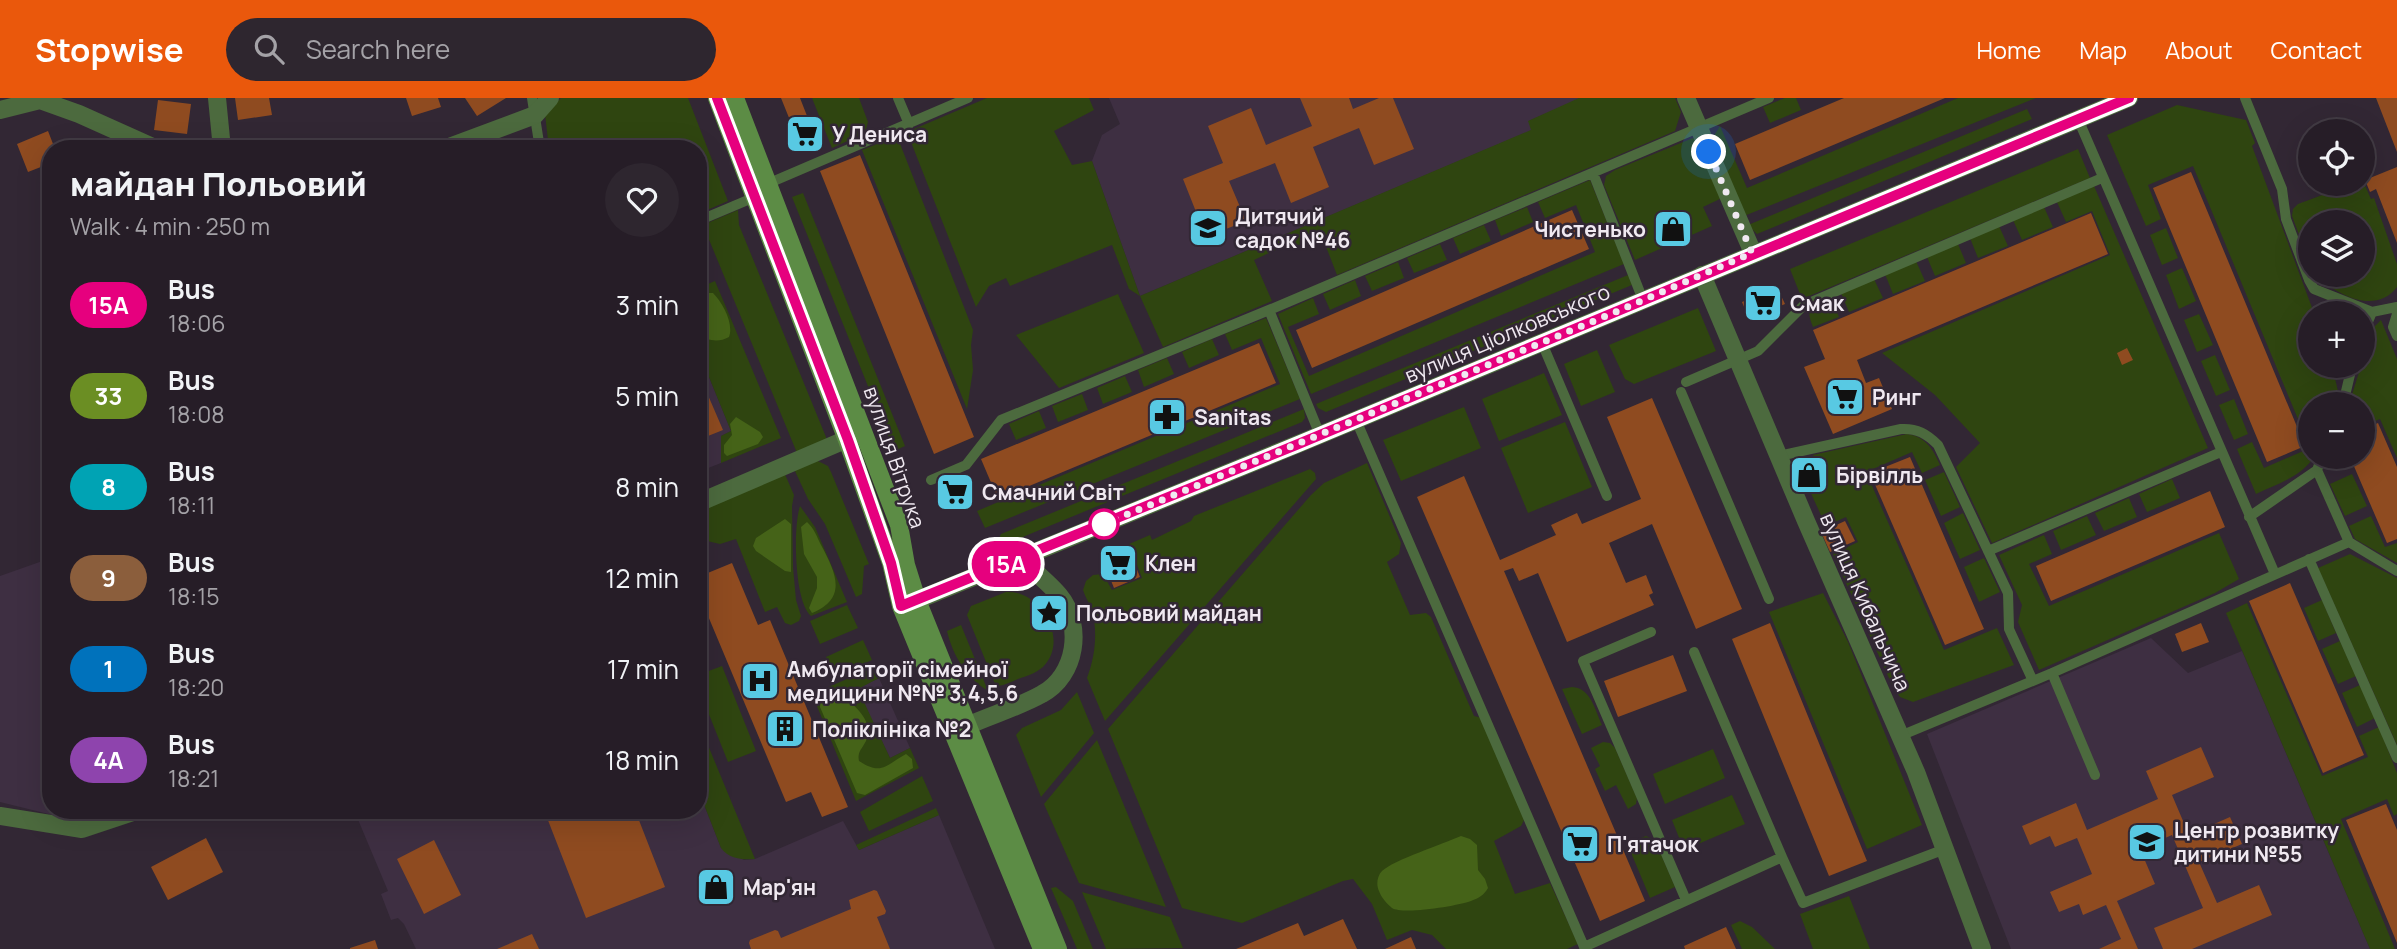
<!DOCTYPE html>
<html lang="en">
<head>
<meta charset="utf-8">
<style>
  :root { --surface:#261d27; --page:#2e262f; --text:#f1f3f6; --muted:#a4a2a7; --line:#423b44; --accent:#ea580c }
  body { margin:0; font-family:Manrope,sans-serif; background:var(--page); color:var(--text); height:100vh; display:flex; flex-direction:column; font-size:26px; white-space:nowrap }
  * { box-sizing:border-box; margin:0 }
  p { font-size:23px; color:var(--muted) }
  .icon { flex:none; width:38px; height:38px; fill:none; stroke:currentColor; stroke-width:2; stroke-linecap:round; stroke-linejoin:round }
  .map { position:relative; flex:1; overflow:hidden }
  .sheet { position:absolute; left:42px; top:42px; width:665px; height:679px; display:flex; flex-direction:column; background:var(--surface); border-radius:28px; box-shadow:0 7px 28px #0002,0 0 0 2px var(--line) }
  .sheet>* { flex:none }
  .badge { padding:0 14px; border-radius:23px; font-size:24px; line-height:46px }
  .fabs { position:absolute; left:2298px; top:21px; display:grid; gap:14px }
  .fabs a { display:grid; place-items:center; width:77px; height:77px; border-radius:50%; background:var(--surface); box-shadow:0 7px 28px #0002,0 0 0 2px var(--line); font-size:35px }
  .you { position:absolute; width:35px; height:35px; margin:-18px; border:5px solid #fff; border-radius:50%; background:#1a73e8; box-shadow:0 0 0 10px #1a73e833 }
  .map>.badge { position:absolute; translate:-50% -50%; box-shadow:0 0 0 4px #fff }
  .round { display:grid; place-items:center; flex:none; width:74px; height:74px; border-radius:37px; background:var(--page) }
  .headline { display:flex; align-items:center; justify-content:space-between; height:119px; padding:0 28px }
  h1 { font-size:33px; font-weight:800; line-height:52px }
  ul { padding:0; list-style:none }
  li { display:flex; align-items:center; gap:21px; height:91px; padding:0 28px }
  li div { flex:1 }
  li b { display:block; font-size:26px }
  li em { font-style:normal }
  li .badge { min-width:77px; font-weight:700; text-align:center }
  header { display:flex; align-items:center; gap:42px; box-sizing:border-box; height:98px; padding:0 35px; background:var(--accent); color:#fff }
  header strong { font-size:33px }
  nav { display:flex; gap:38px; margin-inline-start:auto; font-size:24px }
  .search { width:490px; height:63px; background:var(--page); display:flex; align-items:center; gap:18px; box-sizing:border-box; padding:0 24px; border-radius:38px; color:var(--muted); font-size:26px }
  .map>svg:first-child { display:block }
</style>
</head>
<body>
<header>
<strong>Stopwise</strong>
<div class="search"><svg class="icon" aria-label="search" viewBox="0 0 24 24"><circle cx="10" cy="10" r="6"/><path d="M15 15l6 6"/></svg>Search here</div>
<nav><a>Home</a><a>Map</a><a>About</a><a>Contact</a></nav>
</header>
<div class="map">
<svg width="2397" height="851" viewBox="0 0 2397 851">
  <rect width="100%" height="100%" fill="#322734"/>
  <path fill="#3e2f42" d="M1109,0h470v1l-50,22 3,9 -392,166 -48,-135 10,-26 18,-11z
    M698,252l33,81 -10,5v27l-23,9z
    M51,460v252h61l-31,12 -81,-20v-226z
    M2151,540l37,35 54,-22 128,298h-359l-84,-215z
    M879,580l31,70 -20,10 -33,-69z
    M698,691l23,59 23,12 11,-1 88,-38 16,29 80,-35 56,134h-579l-12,-25 -6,-6 -7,2 -10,-26 7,-3 -34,-81h344z"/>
  <path fill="#2f4510" d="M561,0h127l40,103 -30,13v-65h-149l-4,-35z
    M812,0h47l9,24 -3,11 -33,15z
    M987,0h102l5,12 -40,21 18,34 20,-4 48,135 391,-166 -3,-9 51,-23h96l6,14 -6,19 -338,144 -12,-31 -39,1 -32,15 18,41 -109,46 -23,-51 -11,-7 -17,-44 -102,41 -4,-8 -17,8 -13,21 -69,-175z
    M1785,0h11l5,12 -31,13 -7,-16z
    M1958,0h78l-292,118 -32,-77 8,-13 27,62z
    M2177,7l69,15 9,23 -3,3 62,167h-4v53h22l6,25 -1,13h-27v53h4c-13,20 -37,27 -58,37l-19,-45 15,-7 12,26 46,-20 -117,-282 -45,19 13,34 -15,7 -39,-91z
    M2027,11l5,10 -275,115 -9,-9z
    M897,38l76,194 -2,15 2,25 -6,39 -105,-259z
    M1693,40l3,2 26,58 -19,9 9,19 -77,34 -31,-75 2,-9 9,-6z
    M2078,51l12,29 -288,121 -12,-30z
    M1590,82l34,84 -313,130 -33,-80 35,-16 6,16 -31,13 21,49 286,-124 -19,-47 -31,13 -7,-16z
    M2363,83l8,18 3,-1 23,66v23c-21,28 -60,9 -80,-12h45v-53h-52v42l-18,-48 1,-7 5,-5 54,-20h10z
    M2094,88l114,262 -216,95 -36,-76 24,-24 -45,-48 -53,-42 228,-98 -18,-44 -26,11 -9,-20z
    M803,95l102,253 -11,5 -102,-254z
    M1527,109l6,15 -32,14 -6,-16z
    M2044,109l9,20 -31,13 -9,-20z
    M738,112l1,15 87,212v3l-29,13 -94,-228z
    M1484,127l7,16 -31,13 -7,-16z
    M1999,128l9,20 -30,12 -8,-20z
    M2166,130l12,30 -16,7 -12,-30z
    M1440,146l7,16 -33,13 -7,-15z
    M1958,146l8,19 -31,13 -8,-19z
    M1916,163l9,20 -32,13 -8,-20z
    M1398,164l6,16 -32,13 -7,-15z
    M2182,170l14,33 -17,8 -13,-34z
    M1628,177l4,10 -306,127 -8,-4 -2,-4z
    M1874,181l9,19 -34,14 -8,-19z
    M1355,182l6,16 -31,14 -7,-16z
    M715,183l66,157 -60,25v-27l10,-5 -33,-81v-62z
    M1118,196l26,59 -85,35 -43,-53z
    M1831,199l8,20 -26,10c-9,-21 -1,-22 18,-30z
    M1698,210l18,43 -82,33 -9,-5 -16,-34z
    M2199,216l14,31 -16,7 -13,-32z
    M1266,220l34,81 -315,129 -8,-17 303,-127 -19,-46 -29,12 -7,-16z
    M2381,222l16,39v99l-17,-39 -17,7 -1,-22h-13l12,-38h1l10,-37z
    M1212,241l7,16 -30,13 -7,-16z
    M1597,252l18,42 -34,14 -17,-42z
    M2215,257l15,35 -14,6 -15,-35z
    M1167,260l7,16 -30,13 -6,-17z
    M1544,275l18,42 -63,26 -17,-42z
    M1125,278l7,16 -29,12 -6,-16z
    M1082,296l6,16 -30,12 -6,-16z
    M2234,301l14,35 -14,6 -15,-35z
    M1464,309l17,41 -80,33 -18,-41z
    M1304,311l1,9 -3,4 -294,121 -9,-5 2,-4z
    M1039,313l7,17 -30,12 -7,-16z
    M1565,324l27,65 -64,26 -27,-65z
    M1907,336c19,3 26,15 33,31l-18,8 -10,-21 -46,20 78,178 53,-22 17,37 -101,37 -13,-5 -7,-10 -60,-133 25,-12 -12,-25 -20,9 -18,-39 17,-9 -12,-23z
    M816,362l12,6 3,6 38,92 -5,2 -2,28 -6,3 -31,-73 -17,-25 -14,-30z
    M1367,365l34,80 -2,11 -12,8 23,53 16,-2 5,4 43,99 8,2 41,98 1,4 -3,6 -27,15 21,53 35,-11 28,61 -11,5h-121l-14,-14 -20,-5 -25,10 -15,-36 -19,-25 -10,2 -101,42 -60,-15 -74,-179 203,-234 13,-12z
    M1310,371l5,4 1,6 -211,242 -18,-43c8,-21 11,-46 5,-67 -2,-7 -7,-14 -9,-21l3,-9 7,-6 10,-1 9,16 30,-12 -13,-34 21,-9 2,5 39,-19 3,-5z
    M784,374l10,23 -2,11 1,61 3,33 5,16 -2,5 -8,4 -6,-2 -8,-16 -12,5 -29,-73 -16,5 -13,-3 -9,3v-33z
    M1944,374l16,35 -19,9 -16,-36z
    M2352,376l15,32 -22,10 -15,-32z
    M2172,381l8,19 -33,14 -8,-18z
    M2129,400l8,19 -33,14 -9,-18z
    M800,408l15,21 32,75 -36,14c-17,-14 -18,-89 -11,-110z
    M1963,415l17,37 -20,9 -16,-36z
    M2087,418l9,19 -35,15 -8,-19z
    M2371,418l14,31 12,-4v20l-42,-24 -6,-13z
    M2219,435l20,46 -24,14 -176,77 -21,-48 4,-17 -23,-50 45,-20 8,19 -23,10 20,42z
    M2350,456l47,24v167l-79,-177z
    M1984,460l16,34 -21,10 -15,-35z
    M1006,494c35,-2 64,48 37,75 -7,6 -16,9 -25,12 -7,3 -13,6 -20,7l-3,-2 -28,-69 4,-9z
    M1823,495l25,49 74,183 -55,24 -98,-237z
    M2322,502l14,33 -18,8 -14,-33z
    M2247,505l75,173 46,-19 -9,-21 20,-9 18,46v41l-3,2 -7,-17 -46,20 54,130h-25l-144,-336z
    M847,507l11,23 -38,16 -10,-23z
    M961,527l27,66c-22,-14 -35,-35 -41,-60z
    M863,542l9,20 -37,17 -9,-20z
    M2340,543l16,35 -18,8 -16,-35z
    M722,568l34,85 -28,11 -30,-75v-12z
    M875,569l4,11 -21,11 32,69 20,-10 9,20 -63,33 -44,-107z
    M2360,587l15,33 -18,9 -15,-34z
    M1572,589c19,1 23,23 30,38l-20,9 -20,-45z
    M1077,594l17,41 -53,64 -25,-62 6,-7 39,-18z
    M698,623l57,138c-13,1 -26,0 -34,-11l-23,-59z
    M1097,642l69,167 -87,-24 -35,-79z
    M1603,644l7,1 5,5 22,50 -1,6 -8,5 -12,-24 -11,6 -10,-22 5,-3 -9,-18z
    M1713,651l12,29 -60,26 -12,-30z
    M922,678l11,25 -64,30 -9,-19z
    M1732,697l13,29 -61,26 -12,-30z
    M936,710l3,7 -80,35 -3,-5z
    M1646,738l9,4 20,47 -25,11 -23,-55z
    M1056,789l17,14 20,48h-16l-26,-61z
    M1082,794l88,25 13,31 -77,1z
    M1849,798l21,53h-57l-13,-35z
    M1740,823l12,6 23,22h-33l-11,-24z"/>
  <path fill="#456318" d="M706,195h7c10,10 21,31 16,44 -11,6 -22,4 -31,-4v-36z
    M736,319l24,15 3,5 -5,7 -31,12 -3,-3v-8l8,-10 -2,-11z
    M785,421l6,5v48l-6,-1 -29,-20 -3,-5 3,-8z
    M807,424c7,6 10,15 14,23 15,28 27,53 -9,68l-3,-5 8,-20v-11l-13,-23 -3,-27z
    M831,591h6c12,14 39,29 29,52 -4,8 -9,11 -7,20 23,15 27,4 47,-7l6,5 1,9 -48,27 -8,-2 -37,-86 1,-13z
    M1461,738l9,3 7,6 1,25 7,9 3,9c-4,7 -9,10 -17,13 -14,5 -68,14 -79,7 -5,-4 -11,-11 -13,-17 -3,-6 -2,-15 3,-20 12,-11 61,-27 79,-35z"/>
  <path fill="#8f4b20" d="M235,0h34l3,17 -34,5z
    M406,0h32l3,9 -29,9z
    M465,0h41l-29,18z
    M781,0h19l18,46 -16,6z
    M1300,0h49l4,11 26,-11h14l21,51 -40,16 -15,-37 -46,19 16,40 -38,16 -16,-40 -46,18 17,40 -40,16 -23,-58 40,-16 -15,-37 43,-18 15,37 46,-19z
    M1844,0h101l-195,82 -15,-36z
    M2376,0h21v54z
    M158,2l33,4 -4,30 -33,-4z
    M48,33l7,18h-4v14l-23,9 -11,-28z
    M860,57l114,282 -40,17 -114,-283z
    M2397,69v76l-21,-54 -6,3 -5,-12z
    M2191,74l114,274 -38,16 -114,-274z
    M1572,112l17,39 -277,119 -16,-38z
    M2091,115l17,41 -251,106 9,23 13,-5 13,31 -59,25 -29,-67 21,-8 -12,-29z
    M1679,117l8,18 -20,9 -8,-17z
    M1777,189l8,17 -36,15 -7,-17z
    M1259,245l17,40 -278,116 -17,-40z
    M2127,250l6,12 -11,5 -5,-12z
    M698,274l25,58 -25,10z
    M1652,300l90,211 -46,20 -44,-105 -43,19 17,40 20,-8 7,18 -4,2 5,10 -87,37 -29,-69 -19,8 -6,-13 -9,3 141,330 -45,20 -183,-424 47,-21 36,84 56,-25 -5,-10 26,-12 5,11 59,-25 -34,-82z
    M2378,325l19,44v72l-10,4 -37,-86h12v-27z
    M1910,359l74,172 -39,16 -75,-172z
    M1814,366l7,13 -17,9 -7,-13z
    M2210,393l15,36 -174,74 -15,-35z
    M1845,423l10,20 -25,11 -9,-20z
    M1128,449l12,30 -26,11 -12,-30z
    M732,465l26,62 12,-5 78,187 -26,10 -11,-25 -25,10 -88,-210v-15z
    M2290,485l74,172 -41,18 -74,-172z
    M1770,525l97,238 -38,15 -97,-237z
    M2201,525l8,19 -27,10 -7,-18z
    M1673,557l14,36 -69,26 -14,-36z
    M2201,649l13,30 -42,18 17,40 41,-18 12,27 -43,18 18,41 42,-18 13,30 -80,34h-29l-9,-21 49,-20 -31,-73 -32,14 15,35 -38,17 21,48h-39l22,-10 -15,-34 -23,10 -4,-11 -20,8 -9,-20 42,-18 -15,-36 -22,9 -5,-11 -20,9 -8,-19 54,-23 11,27 71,-31 -12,-28z
    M2386,706l11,26v113l-51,-123z
    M544,712h91l30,77 -79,31z
    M206,740l17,34 -55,28 -17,-33z
    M434,742l27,55 -37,19 -27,-55z
    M874,792l3,1 9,20 -1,3 -8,3 13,32h-139l-2,-6 1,-3 25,-10 3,1 3,7 70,-29 -2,-9z
    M1343,821l14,30h-121l62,-26 6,13z
    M1726,829l10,22h-51l-1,-3z
    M532,836l7,15h-42z
    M1411,839l5,12h-31z
    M375,842l3,9h-28v-1z"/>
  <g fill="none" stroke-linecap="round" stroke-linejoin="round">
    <path stroke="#4c6a3e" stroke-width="10" d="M532,0l8,51
      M898,0l11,26
      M2245,0l37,91 4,30 23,61 5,9 58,23 -10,24
      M2078,21l197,455
      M1593,75l50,127
      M767,86l201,-86
      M698,123l57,-24
      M1269,212l51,125
      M2372,214l25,-5
      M2397,216l-4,13 4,9
      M1542,245l65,153
      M1686,284l72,-31 46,-46 298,-127
      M1681,294l88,207
      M2343,306l9,-38
      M1356,322l229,529
      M1779,358l122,-27c16,-1 26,5 37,16l70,148 1,36 24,52
      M2322,359l-5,13 32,72 48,29
      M931,382l35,-15 35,-45 268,-110 500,-212
      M2249,419l68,-47
      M1988,453l233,-99
      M2309,461l88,199
      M1651,534l-68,29 103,239
      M2052,575l43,102
      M1900,638l152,-63 297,-131
      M1782,759l21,46 142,-54
      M1584,849l198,-90 -88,-205"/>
    <path stroke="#4c6a3e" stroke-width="18" d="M217,0l5,51
      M1686,0l67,155
      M0,12l40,-10 39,14 78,35
      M444,51l91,-34 15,-17
      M1702,177l104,246 110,251 66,177
      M698,405l161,-69
      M967,628c24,-11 52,-19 75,-32 34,-18 42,-69 17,-99 -11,-13 -26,-25 -40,-37
      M0,718l82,13 57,-19"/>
    <path stroke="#4c6a3e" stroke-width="18" d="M903,508l417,-171 809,-337"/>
    <path stroke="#5c8c45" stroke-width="18" d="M717,0l130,342 44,123 10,43 141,343
      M735,0l164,427 7,40 11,35 141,349"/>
  </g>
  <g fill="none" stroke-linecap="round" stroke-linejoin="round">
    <g stroke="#fff" stroke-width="16">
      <path id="line" d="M717,0l131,342 43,123 10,43 395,-161 833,-347"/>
    </g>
    <use href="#line" stroke="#e6007e" stroke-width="10"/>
    <path stroke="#f0e9f1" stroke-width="7" stroke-dasharray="0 12.6" d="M1104,426l514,-213 134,-58 -43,-101"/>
  </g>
  <defs>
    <g id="supermarket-square" transform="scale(2.0125)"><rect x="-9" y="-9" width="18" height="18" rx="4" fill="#58c9e3" stroke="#322734"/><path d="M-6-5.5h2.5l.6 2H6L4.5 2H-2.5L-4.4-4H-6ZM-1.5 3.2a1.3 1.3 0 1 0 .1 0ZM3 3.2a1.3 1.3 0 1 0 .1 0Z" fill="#111"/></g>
    <g id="school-square" transform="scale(2.0125)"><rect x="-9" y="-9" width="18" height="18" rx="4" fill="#58c9e3" stroke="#322734"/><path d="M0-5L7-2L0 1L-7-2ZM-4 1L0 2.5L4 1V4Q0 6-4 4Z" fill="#111"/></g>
    <g id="shop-square" transform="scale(2.0125)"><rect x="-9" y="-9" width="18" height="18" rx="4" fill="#58c9e3" stroke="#322734"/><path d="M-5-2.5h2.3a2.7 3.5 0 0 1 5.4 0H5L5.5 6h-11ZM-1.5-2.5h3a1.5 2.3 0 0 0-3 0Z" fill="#111"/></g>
    <g id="pharmacy-square" transform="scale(2.0125)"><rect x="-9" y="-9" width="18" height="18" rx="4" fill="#58c9e3" stroke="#322734"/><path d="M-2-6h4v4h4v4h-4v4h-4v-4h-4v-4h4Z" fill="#111"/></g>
    <g id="sight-square" transform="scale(2.0125)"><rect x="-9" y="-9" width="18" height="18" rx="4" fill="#58c9e3" stroke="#322734"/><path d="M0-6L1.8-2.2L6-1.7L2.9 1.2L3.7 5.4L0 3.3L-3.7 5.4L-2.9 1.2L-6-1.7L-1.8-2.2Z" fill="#111"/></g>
    <g id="hospital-square" transform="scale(2.0125)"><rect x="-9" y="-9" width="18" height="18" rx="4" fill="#58c9e3" stroke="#322734"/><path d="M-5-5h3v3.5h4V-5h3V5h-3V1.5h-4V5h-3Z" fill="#111"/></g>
    <g id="building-square" transform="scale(2.0125)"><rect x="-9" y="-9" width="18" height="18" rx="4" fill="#58c9e3" stroke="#322734"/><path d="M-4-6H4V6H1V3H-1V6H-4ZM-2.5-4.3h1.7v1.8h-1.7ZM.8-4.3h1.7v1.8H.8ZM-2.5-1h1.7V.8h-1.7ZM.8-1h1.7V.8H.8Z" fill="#111"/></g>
  </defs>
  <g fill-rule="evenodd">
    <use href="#supermarket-square" x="805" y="36"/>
    <use href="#school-square" x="1208" y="130"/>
    <use href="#shop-square" x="1673" y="131"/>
    <use href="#supermarket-square" x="1763" y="205"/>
    <use href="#supermarket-square" x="1845" y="299"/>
    <use href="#pharmacy-square" x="1167" y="319"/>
    <use href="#shop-square" x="1809" y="377"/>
    <use href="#supermarket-square" x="955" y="394"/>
    <use href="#supermarket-square" x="1118" y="465"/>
    <use href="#sight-square" x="1049" y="515"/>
    <use href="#hospital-square" x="760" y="583"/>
    <use href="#building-square" x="785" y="631"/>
    <use href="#school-square" x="2147" y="744"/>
    <use href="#supermarket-square" x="1580" y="746"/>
    <use href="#shop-square" x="716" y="789"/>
  </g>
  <circle fill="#fff" stroke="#e6007e" stroke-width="3.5" cx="1104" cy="426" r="14"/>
  <g text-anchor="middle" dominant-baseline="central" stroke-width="5" stroke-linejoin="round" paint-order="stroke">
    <g font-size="21" font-weight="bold" fill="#f0e9f1" stroke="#322734" text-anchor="start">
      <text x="832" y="36">У Дениса</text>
      <text x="1235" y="118">Дитячий<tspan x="1235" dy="24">садок №46</tspan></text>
      <text x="1646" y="131" text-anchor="end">Чистенько</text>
      <text x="1790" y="205">Смак</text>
      <text x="1872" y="299">Ринг</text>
      <text x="1194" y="319">Sanitas</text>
      <text x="1836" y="377">Бірвілль</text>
      <text x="982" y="394">Смачний Світ</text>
      <text x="1145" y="465">Клен</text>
      <text x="1076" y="515">Польовий майдан</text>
      <text x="787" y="571">Амбулаторії сімейної<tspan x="787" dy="24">медицини №№ 3,4,5,6</tspan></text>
      <text x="812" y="631">Поліклініка №2</text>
      <text x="2174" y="732">Центр розвитку<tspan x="2174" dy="24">дитини №55</tspan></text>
      <text x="1607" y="746">П'ятачок</text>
      <text x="743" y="789">Мар'ян</text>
    </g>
    <g font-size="21" fill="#f0e9f1" stroke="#322734">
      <text transform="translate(1507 235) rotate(-23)">вулиця Ціолковського</text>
      <text transform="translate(895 359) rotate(71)">вулиця Вітрука</text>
      <text transform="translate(1866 504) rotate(66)">вулиця Кибальчича</text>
    </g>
  </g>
</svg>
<div class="fabs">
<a><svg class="icon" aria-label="locate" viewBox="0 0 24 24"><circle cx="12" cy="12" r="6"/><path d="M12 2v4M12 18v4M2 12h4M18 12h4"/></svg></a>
<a><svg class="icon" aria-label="layers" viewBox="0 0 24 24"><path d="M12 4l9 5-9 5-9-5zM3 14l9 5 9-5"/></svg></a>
<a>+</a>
<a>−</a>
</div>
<div class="you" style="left:1709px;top:54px"></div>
<b class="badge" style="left:1006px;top:466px;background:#e6007e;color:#fff">15A</b>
<section class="sheet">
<div class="headline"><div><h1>майдан Польовий</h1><p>Walk · 4 min · 250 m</p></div><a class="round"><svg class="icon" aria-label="heart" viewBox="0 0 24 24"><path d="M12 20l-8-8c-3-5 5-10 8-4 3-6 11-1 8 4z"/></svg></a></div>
<ul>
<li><span class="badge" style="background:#e6007e;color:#fff">15A</span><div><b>Bus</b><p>18:06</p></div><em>3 min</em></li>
<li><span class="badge" style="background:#6b8e23;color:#fff">33</span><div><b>Bus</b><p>18:08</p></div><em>5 min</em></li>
<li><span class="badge" style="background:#00a3b4;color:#fff">8</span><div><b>Bus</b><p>18:11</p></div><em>8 min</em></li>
<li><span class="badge" style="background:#8b5e3c;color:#fff">9</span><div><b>Bus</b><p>18:15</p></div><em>12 min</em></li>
<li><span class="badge" style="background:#0072bc;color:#fff">1</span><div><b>Bus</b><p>18:20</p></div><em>17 min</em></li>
<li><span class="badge" style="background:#8e44ad;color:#fff">4А</span><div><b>Bus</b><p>18:21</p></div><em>18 min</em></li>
</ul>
</section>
</div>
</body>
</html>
